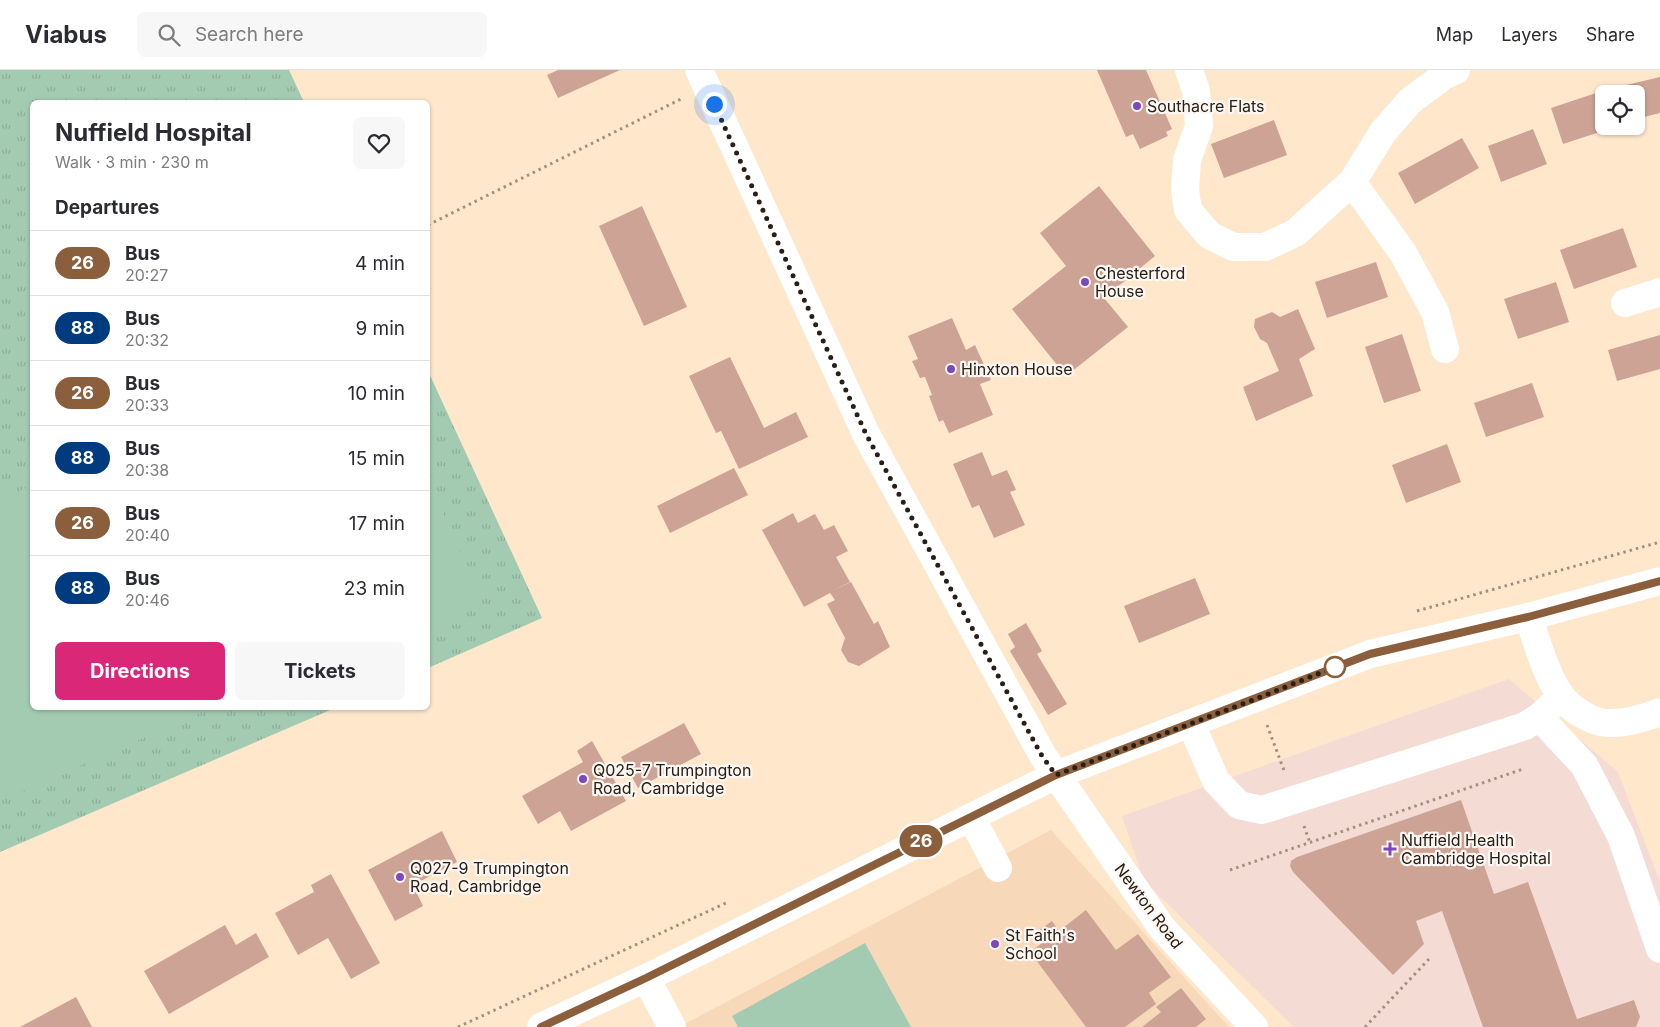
<!DOCTYPE html>
<html lang="en">
<head>
<meta charset="utf-8">
<style>
  :root { --surface:#fff; --page:#f7f7f7; --text:#2b2b33; --muted:#7c7c81; --line:#e1e1e2; --accent:#db2777 }
  body { margin:0; font-family:Inter,sans-serif; background:var(--page); color:var(--text); height:100vh; display:flex; flex-direction:column; font-size:19px; white-space:nowrap }
  * { box-sizing:border-box; margin:0 }
  p { font-size:16px; color:var(--muted) }
  .icon { flex:none; width:28px; height:28px; fill:none; stroke:currentColor; stroke-width:2; stroke-linecap:round; stroke-linejoin:round }
  .map { position:relative; flex:1; overflow:hidden }
  .sheet { position:absolute; left:30px; top:30px; width:400px; height:610px; display:flex; flex-direction:column; background:var(--surface); border-radius:8px; box-shadow:0 1px 4px #0004 }
  .sheet>* { flex:none }
  .badge { padding:0 10px; border-radius:16px; font-size:18px; line-height:32px }
  .fabs { position:absolute; left:1595px; top:15px; display:grid; gap:10px }
  .fabs a { display:grid; place-items:center; width:50px; height:50px; border-radius:8px; background:var(--surface); box-shadow:0 1px 4px #0004; font-size:25px }
  .you { position:absolute; width:25px; height:25px; margin:-12px; border:4px solid #fff; border-radius:50%; background:#1a73e8; box-shadow:0 0 0 8px #1a73e833 }
  .map>.badge { position:absolute; translate:-50% -50%; box-shadow:0 0 0 2px #fff }
  h2 { padding:0 25px; font-size:19px; line-height:45px }
  .round { display:grid; place-items:center; flex:none; width:52px; height:52px; border-radius:8px; background:var(--page) }
  .head { display:flex; align-items:center; justify-content:space-between; height:85px; padding:0 25px }
  h1 { font-size:24px; font-weight:700; line-height:38px }
  .button { display:flex; gap:10px; margin-top:auto; padding:10px 25px }
  .button a { flex:1; height:58px; border-radius:8px; background:var(--accent); color:#fff; font-size:20px; font-weight:700; line-height:58px; text-align:center }
  .button a+a { background:var(--page); color:var(--text) }
  ul { padding:0; list-style:none }
  li { display:flex; align-items:center; gap:15px; height:65px; padding:0 25px; border-top:1px solid var(--line) }
  li div { flex:1 }
  li b { display:block; font-size:19px }
  li em { font-style:normal }
  li .badge { min-width:55px; font-weight:700; text-align:center }
  header { display:flex; align-items:center; gap:30px; box-sizing:border-box; height:70px; padding:0 25px; background:var(--surface); border-bottom:1px solid var(--line) }
  header strong { font-size:24px }
  nav { display:flex; gap:28px; margin-inline-start:auto; font-size:18px }
  .search { width:350px; height:45px; background:var(--page); display:flex; align-items:center; gap:12px; box-sizing:border-box; padding:0 18px; border-radius:8px; color:var(--muted); font-size:19px }
  .map>svg:first-child { display:block }
</style>
</head>
<body>
<header>
<strong>Viabus</strong>
<div class="search"><svg class="icon" aria-label="search" viewBox="0 0 24 24"><circle cx="10" cy="10" r="6"/><path d="M15 15l6 6"/></svg>Search here</div>
<nav><a>Map</a><a>Layers</a><a>Share</a></nav>
</header>
<div class="map">
<svg width="1660" height="957" viewBox="0 0 1660 957">
  <defs>
    <pattern id="park-tufts" width="24" height="20" patternUnits="userSpaceOnUse" patternTransform="scale(1.25)"><rect width="24" height="20" fill="#a3cbb2"/><path d="M3 7l-1-3M5 7V3M7 7l1-3M15 17l-1-3M17 17v-4M19 17l1-3" fill="none" stroke="#8cae98"/></pattern>
  </defs>
  <rect width="100%" height="100%" fill="#ffe7cc"/>
  <path fill="#f7d9ba" d="M1051,760l178,197h-550z"/>
  <path fill="#f4dbd4" d="M1509,609l109,93 42,110v145h-366l-150,-146 -22,-65z"/>
  <path fill="url(#park-tufts)" d="M0,0h289l15,32h-272v606h303l-335,144z
    M428,301l114,247 -114,50z"/>
  <path fill="#a3cbb2" d="M428,409l54,122 -54,25z
    M32,415v223h179l-211,93v-301z
    M865,873l46,84h-173l-6,-11z"/>
  <path fill="#cda395" d="M558,0h62l-62,28 -11,-23z
    M1097,0h49l26,59 -6,3 2,4 -28,13 -7,-15 -7,3z
    M1660,7v36l-24,6v-25h-16l-2,-7z
    M1608,19l1,5h-5v32l11,1 -52,17 -12,-36z
    M1274,50l13,35 -63,23 -13,-34z
    M1533,59l14,35 -46,18 -13,-36z
    M1462,68l17,30 -64,36 -17,-31z
    M1099,116l56,70 -51,42 24,29 -62,49 -54,-67 54,-43 -26,-33z
    M642,136l45,101 -43,19 -45,-100z
    M1623,158l14,39 -63,22 -14,-39z
    M1376,192l12,35 -61,21 -12,-36z
    M1556,212l13,40 -51,17 -14,-40z
    M1298,239l17,40 -16,10 14,37 -57,25 -13,-34 36,-16 -12,-28 -7,-4 -6,-12 1,-8 17,-7 8,5z
    M952,248l14,32 9,-5 16,35 -11,4 13,31 -44,18 -6,-13 -4,2 -10,-26 3,-1 -7,-18 -5,1 -8,-17 6,-2 -10,-23z
    M1402,264l19,57 -37,12 -19,-56z
    M1660,265v34l-43,12 -9,-31z
    M730,287l34,71 32,-16 12,25 -69,32 -18,-38 -5,2 -27,-57z
    M1532,313l12,34 -58,20 -12,-34z
    M1447,374l14,38 -55,21 -14,-38z
    M982,382l10,24 15,-6 9,20 -6,2 15,33 -31,13 -15,-33 -7,3 -19,-44z
    M734,398l14,27 -78,38 -13,-27z
    M793,443l5,10 17,-9 9,16 10,-5 14,26 -12,6 14,25 -18,9 19,-9 23,42 4,-3 12,26 -31,19 -11,-4 -7,-12 4,-12 -18,-34 8,-4 -5,-7 -26,14 -42,-77z
    M1195,508l15,36 -71,29 -15,-37z
    M1026,553l16,28 -5,3 30,50 -19,11 -38,-64 5,-4 -7,-13z
    M684,653l17,31 -63,34 -17,-31z
    M592,671l34,60 -55,30 -11,-20 -22,13 -16,-28 61,-34 -6,-11z
    M1461,730l33,94 34,-12 49,137 57,-19 6,17 -4,10h-153l-41,-116 -26,10 8,23 -31,31 -100,-103 -3,-6 1,-5 6,-4z
    M442,761l15,31 -44,23 10,21 -28,15 -27,-51z
    M331,804l49,89 -29,16 -23,-41 -30,17 -23,-42 39,-21 -3,-7z
    M1086,840l30,40 22,-16 33,43 -22,16 7,11 -31,23h-39l-56,-75 15,-11 -7,-10 14,-10 7,10z
    M225,855l11,20 20,-12 13,24 -100,57 -25,-43z
    M1181,918l25,31 -10,8h-54l19,-15 -5,-5z
    M76,927l16,30h-72z"/>
  <g fill="none" stroke-linecap="round" stroke-linejoin="round">
    <path stroke="#a2917e" stroke-width="3" stroke-dasharray="2.5 4" stroke-linecap="butt" d="M428,155l253,-126
      M1417,541l243,-69
      M1267,655l18,48
      M1304,756l6,17
      M1230,800l293,-101
      M458,957l270,-125
      M1365,957l64,-68"/>
    <path stroke="#fff" stroke-width="28" d="M699,0l167,364 177,322 119,172 92,99
      M1189,0l7,21 3,35 -12,34 -2,30 3,20 21,25 24,12h32l30,-14 57,-51 31,-50 27,-31 35,-26 11,-5
      M1352,112l51,71 32,59 10,37
      M1625,233l35,-11
      M1528,547c10,26 17,57 33,79 10,14 33,28 50,27 17,0 33,-5 49,-11
      M1539,647l45,48 37,71 39,113
      M1191,654l25,57 23,24 23,5 263,-84 14,-9 22,-20
      M971,747l27,51
      M646,908l26,49"/>
    <path stroke="#fff" stroke-width="28" d="M541,957l105,-49 410,-203 314,-121 158,-37 132,-36"/>
  </g>
  <g fill="none" stroke-linecap="round" stroke-linejoin="round">
    <g stroke="#fff" stroke-width="11">
      <path id="line" d="M541,957l105,-49 410,-203 314,-121 158,-37 132,-36"/>
    </g>
    <use href="#line" stroke="#8b5e3c" stroke-width="8"/>
    <path stroke="#282016" stroke-width="5" stroke-dasharray="0 9" d="M714,34l152,330 176,322 14,19 202,-77 77,-31"/>
  </g>
  <g fill="#8046bc" stroke="#fcf7f2" stroke-width="2">
    <circle cx="1137" cy="36" r="5"/>
    <circle cx="1085" cy="212" r="5"/>
    <circle cx="951" cy="299" r="5"/>
    <circle cx="583" cy="709" r="5"/>
    <path d="M1387.5 771.5h5v5h5v5h-5v5h-5v-5h-5v-5h5z"/>
    <circle cx="400" cy="807" r="5"/>
    <circle cx="995" cy="874" r="5"/>
  </g>
  <circle fill="#fff" stroke="#8b5e3c" stroke-width="2.5" cx="1335" cy="597" r="10"/>
  <g text-anchor="middle" dominant-baseline="central" stroke-width="4.5" stroke-linejoin="round" paint-order="stroke">
    <g font-size="16" fill="#282016" stroke="#fcf7f2" text-anchor="start">
      <text x="1147" y="36">Southacre Flats</text>
      <text x="1095" y="203">Chesterford<tspan x="1095" dy="18">House</tspan></text>
      <text x="961" y="299">Hinxton House</text>
      <text x="593" y="700">Q025-7 Trumpington<tspan x="593" dy="18">Road, Cambridge</tspan></text>
      <text x="1401" y="770">Nuffield Health<tspan x="1401" dy="18">Cambridge Hospital</tspan></text>
      <text x="410" y="798">Q027-9 Trumpington<tspan x="410" dy="18">Road, Cambridge</tspan></text>
      <text x="1005" y="865">St Faith's<tspan x="1005" dy="18">School</tspan></text>
    </g>
    <g font-size="16" fill="#282016" stroke="#fcf7f2">
      <text transform="translate(1149 836) rotate(53)">Newton Road</text>
    </g>
  </g>
</svg>
<div class="fabs">
<a><svg class="icon" aria-label="locate" viewBox="0 0 24 24"><circle cx="12" cy="12" r="6"/><path d="M12 2v4M12 18v4M2 12h4M18 12h4"/></svg></a>
</div>
<div class="you" style="left:714px;top:34px"></div>
<b class="badge" style="left:921px;top:771px;background:#8b5e3c;color:#fff">26</b>
<section class="sheet">
<div class="head"><div><h1>Nuffield Hospital</h1><p>Walk · 3 min · 230 m</p></div><a class="round"><svg class="icon" aria-label="heart" viewBox="0 0 24 24"><path d="M12 20l-8-8c-3-5 5-10 8-4 3-6 11-1 8 4z"/></svg></a></div>
<h2>Departures</h2>
<ul>
<li><span class="badge" style="background:#8b5e3c;color:#fff">26</span><div><b>Bus</b><p>20:27</p></div><em>4 min</em></li>
<li><span class="badge" style="background:#003b80;color:#fff">88</span><div><b>Bus</b><p>20:32</p></div><em>9 min</em></li>
<li><span class="badge" style="background:#8b5e3c;color:#fff">26</span><div><b>Bus</b><p>20:33</p></div><em>10 min</em></li>
<li><span class="badge" style="background:#003b80;color:#fff">88</span><div><b>Bus</b><p>20:38</p></div><em>15 min</em></li>
<li><span class="badge" style="background:#8b5e3c;color:#fff">26</span><div><b>Bus</b><p>20:40</p></div><em>17 min</em></li>
<li><span class="badge" style="background:#003b80;color:#fff">88</span><div><b>Bus</b><p>20:46</p></div><em>23 min</em></li>
</ul>
<div class="button"><a>Directions</a><a>Tickets</a></div>
</section>
</div>
</body>
</html>
